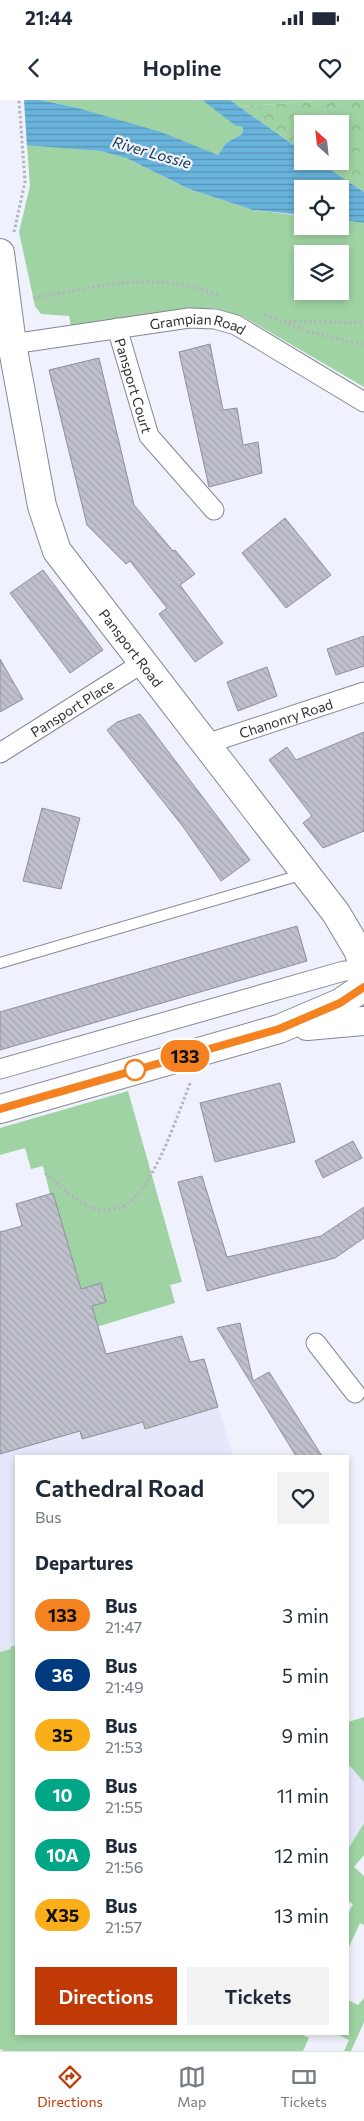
<!DOCTYPE html>
<html lang="en">
<head>
<meta charset="utf-8">
<style>
  :root { --surface:#fff; --page:#f2f2f3; --text:#1f2937; --muted:#747a83; --line:#e0e1e3; --accent:#c13905 }
  body { margin:0; font-family:Commissioner,sans-serif; background:var(--page); color:var(--text); height:100vh; display:flex; flex-direction:column; font-size:19px; white-space:nowrap }
  * { box-sizing:border-box; margin:0 }
  p { font-size:16px; color:var(--muted) }
  .icon { flex:none; width:28px; height:28px; fill:none; stroke:currentColor; stroke-width:2; stroke-linecap:round; stroke-linejoin:round }
  .map { position:relative; flex:1; overflow:hidden }
  .drawer { position:absolute; left:15px; top:1355px; width:334px; height:580px; display:flex; flex-direction:column; background:var(--surface); border-radius:0px; box-shadow:0 2px 8px #0003 }
  .drawer>* { flex:none }
  .badge { padding:0 10px; border-radius:16px; font-size:18px; line-height:32px }
  .needle { width:32px; rotate:333deg }
  .tools { position:absolute; left:294px; top:15px; display:grid; gap:10px }
  .tools a { display:grid; place-items:center; width:55px; height:55px; border-radius:0px; background:var(--surface); box-shadow:0 2px 8px #0003; font-size:25px }
  .map>.badge { position:absolute; translate:-50% -50%; box-shadow:0 0 0 2px #fff }
  h2 { padding:0 20px; font-size:19px; line-height:45px }
  .round { display:grid; place-items:center; flex:none; width:52px; height:52px; border-radius:0px; background:var(--page) }
  .overview { display:flex; align-items:center; justify-content:space-between; height:85px; padding:0 20px }
  h1 { font-size:24px; font-weight:600; line-height:38px }
  .button { display:flex; gap:10px; margin-top:auto; padding:10px 20px }
  .button a { flex:1; height:58px; border-radius:0px; background:var(--accent); color:#fff; font-size:20px; font-weight:600; line-height:58px; text-align:center }
  .button a+a { background:var(--page); color:var(--text) }
  ul { padding:0; list-style:none }
  li { display:flex; align-items:center; gap:15px; height:60px; padding:0 20px }
  li div { flex:1 }
  li b { display:block; font-size:19px }
  li em { font-style:normal }
  li .badge { min-width:55px; font-weight:700; text-align:center }
  .status { display:flex; justify-content:space-between; align-items:center; height:35px; padding:0 25px; background:var(--surface); direction:ltr }
  .status svg { height:14px; fill:currentColor }
  header { display:flex; justify-content:space-between; align-items:center; height:65px; padding:0 20px; background:var(--surface); font-size:22px; font-weight:600 }
  .dock { display:flex; justify-content:space-around; align-items:center; height:70px; border-top:1px solid var(--line); background:var(--surface); font-size:14px; color:var(--muted) }
  .dock a { display:grid; justify-items:center; gap:2px }
  .dock .active { color:var(--accent) }
  .map>svg:first-child { display:block }
</style>
</head>
<body>
<div class="status"><b>21:44</b><svg viewBox="0 0 49 12"><path d="M0 12V9h3v3zM5 12V6h3v6zM10 12V3h3v9zM15 12V0h3v12zM26 1h20v11H26zM47 4h2v5h-2z"/></svg></div>
<header><svg class="icon" aria-label="back" viewBox="0 0 24 24"><path d="M15 5l-7 7 7 7"/></svg>Hopline<svg class="icon" aria-label="heart" viewBox="0 0 24 24"><path d="M12 20l-8-8c-3-5 5-10 8-4 3-6 11-1 8 4z"/></svg></header>
<div class="map">
<svg width="364" height="1951" viewBox="0 0 364 1951">
  <defs>
    <pattern id="forest-crowns" width="20" height="18" patternUnits="userSpaceOnUse" patternTransform="scale(1.25)"><rect width="20" height="18" fill="#9fd3a3"/><path d="M2 6a3 3 0 1 1 6 0M12 15a3 3 0 1 1 6 0" fill="none" stroke="#89b58d"/></pattern>
    <pattern id="water-rules" width="6" height="5" patternUnits="userSpaceOnUse" patternTransform="scale(1.25)"><rect width="6" height="5" fill="#69b4dc"/><path d="M0 2.5h6" fill="none" stroke="#5793b3"/></pattern>
    <pattern id="building-back-hatch" width="6" height="6" patternUnits="userSpaceOnUse" patternTransform="scale(1.25)"><rect width="6" height="6" fill="#bec0cb"/><path d="M-1 5l2 2M0 0l6 6M5-1l2 2" fill="none" stroke="#a4a5af"/></pattern>
  </defs>
  <rect width="100%" height="100%" fill="#eff1fc"/>
  <path fill="#e5e8fb" d="M0,1256l116,34h97l20,66h-217v474l-16,-7z
    M348,1664l16,18v41l-16,26z"/>
  <path fill="#9fd3a3" fill-rule="evenodd" d="M40,0h162l41,28 -1,6 -16,9 -8,12 -144,-48z
    M230,0h97l-87,7z
    M27,44l73,7 26,7 63,31 64,21 49,6v10h38v-6l24,3v164l-120,-70 -29,-9 -144,18 -2,-10 -28,-2 -6,-8 -16,-74 11,-46zM302,154h38v37h-38z
    M128,991l54,191 -12,3 5,18 -108,33 18,-33 -32,-109h-3l-7,-28 -12,3 -6,-21 -25,7v-27z
    M16,1545v389h285l8,4 -6,13h-299l-4,-2v-397l11,-3 -1,-2z
    M364,1617v65l-16,-18v-42z
    M364,1723v32l-10,12 10,9v49l-4,-2 -12,26v-35l5,-10 -5,-3v-52z
    M364,1898v24l-13,29h-7l5,-11 -12,-6h11v-34l10,5z"/>
  <path fill="url(#forest-crowns)" d="M327,0h37v92l-47,-31h23v-37h-38v27l-62,-44z"/>
  <path fill="url(#water-rules)" d="M0,0h40l34,7 87,25 57,23 8,-12 16,-9 1,-6 -3,-2h-4l-34,-26h28l72,51v10h15l47,31v31l-24,-3v-31h-38v26l-49,-5 -64,-21 -63,-31 -26,-7 -100,-8z"/>
  <path fill="#eff1fc" d="M0,0h24l3,47 -27,-1z"/>
  <path fill="url(#building-back-hatch)" stroke="#8e8f9a" d="M210,244l13,66 14,-2 6,37 15,-3 4,31 -53,14 -30,-135z
    M99,258l35,147 39,46 2,-1 20,24 -15,11 43,58 -28,19 -36,-48 8,-6 -37,-47 -4,3 -39,-39 -38,-155z
    M285,418l46,57 -45,33 -44,-55z
    M43,470l60,80 -33,23 -60,-80z
    M364,536v30l-28,9 -9,-26z
    M0,559l23,40 -23,13z
    M267,567l10,29 -39,15 -11,-29z
    M140,614l110,146 -29,21 -37,-53 -77,-98 10,-8z
    M364,632v99l-41,17 -20,-25 9,-7 -43,-56 18,-13 9,13z
    M42,708l38,10 -19,71 -38,-8z
    M297,826l10,35 -307,89v-38z
    M280,983l15,59 -80,20 -15,-59z
    M353,1041l9,17 -39,20 -8,-17z
    M202,1076l25,81 94,-21 43,-29v31l-29,20 -128,33 -29,-109z
    M53,1093l28,96 20,-6 5,19 -14,4 14,48 76,-18 8,26 14,-3 14,48 -73,22 -2,-7 -61,17 -2,-8 -80,23v-222l22,-6 -6,-22z
    M240,1223l13,58 16,-9 53,84h-26l-79,-128z"/>
  <g fill="none" stroke-linecap="round" stroke-linejoin="round">
    <g stroke="#868792" stroke-width="12">
      <path id="lane" d="M0,863l304,-89"/>
    </g>
    <g stroke="#868792" stroke-width="21">
      <g id="street">
        <path id="s1" d="M117,228l32,108 65,74"/>
        <path id="s2" d="M12,244l177,-26 26,1 21,6 128,77"/>
        <path id="s3" d="M206,644l158,-52"/>
        <path id="s4" d="M0,653l144,-91"/>
        <path d="M0,969l344,-98h20"/>
        <path d="M316,1243l39,50"/>
      </g>
    </g>
    <g stroke="#868792" stroke-width="30">
      <g id="secondary">
        <path id="s5" d="M0,153l12,91 30,162 15,45 279,362 22,37 6,18"/>
      </g>
    </g>
    <g stroke="#868792" stroke-width="30">
      <path id="highway" d="M307,926l57,-5
        M0,1009l279,-80 61,-26 24,-16"/>
    </g>
    <path stroke="#b3b4bd" stroke-width="3" stroke-dasharray="2.5 2.5" stroke-linecap="butt" d="M14,132l11,-50 -6,-82
      M33,198c66,-11 122,-29 187,-2
      M265,215l45,17 54,13
      M284,221l80,2
      M45,1073c14,11 29,28 46,34 10,4 24,4 34,-2 29,-16 53,-92 66,-124"/>
    <use href="#lane" stroke="#fff" stroke-width="10"/>
    <use href="#street" stroke="#fff" stroke-width="19"/>
    <use href="#secondary" stroke="#fff" stroke-width="28"/>
    <use href="#highway" stroke="#fff" stroke-width="28"/>
  </g>
  <g fill="none" stroke-linecap="round" stroke-linejoin="round">
    <g stroke="#fff" stroke-width="11">
      <path id="line" d="M0,1009l279,-80 61,-26 24,-16"/>
    </g>
    <use href="#line" stroke="#f58220" stroke-width="8"/>
  </g>
  <circle fill="#fff" stroke="#f58220" stroke-width="2.5" cx="135" cy="970" r="10"/>
  <g text-anchor="middle" dominant-baseline="central" stroke-width="4.5" stroke-linejoin="round" paint-order="stroke">
    <g font-size="14" fill="#2f2f34" stroke="#eff1fc">
      <text stroke="none"><textPath href="#s2" startOffset="188">Grampian Road</textPath></text>
      <text stroke="none"><textPath href="#s1" startOffset="60">Pansport Court</textPath></text>
      <text stroke="none"><textPath href="#s5" startOffset="426">Pansport Road</textPath></text>
      <text stroke="none"><textPath href="#s4" startOffset="85">Pansport Place</textPath></text>
      <text stroke="none"><textPath href="#s3" startOffset="84">Chanonry Road</textPath></text>
    </g>
    <g font-size="15" font-style="italic" fill="#143647" stroke="#eff1fc">
      <text transform="translate(152 52) rotate(16)">River Lossie</text>
    </g>
  </g>
</svg>
<div class="tools">
<a><svg class="needle" viewBox="-14 -14 28 28"><path d="M0-13l5 13h-10z" fill="#e53935"/><path d="M0 13l5-13h-10z" fill="#747a83"/></svg></a>
<a><svg class="icon" aria-label="locate" viewBox="0 0 24 24"><circle cx="12" cy="12" r="6"/><path d="M12 2v4M12 18v4M2 12h4M18 12h4"/></svg></a>
<a><svg class="icon" aria-label="layers" viewBox="0 0 24 24"><path d="M12 4l9 5-9 5-9-5zM3 14l9 5 9-5"/></svg></a>
</div>
<b class="badge" style="left:185px;top:956px;background:#f58220;color:#111">133</b>
<section class="drawer">
<div class="overview"><div><h1>Cathedral Road</h1><p>Bus</p></div><a class="round"><svg class="icon" aria-label="heart" viewBox="0 0 24 24"><path d="M12 20l-8-8c-3-5 5-10 8-4 3-6 11-1 8 4z"/></svg></a></div>
<h2>Departures</h2>
<ul>
<li><span class="badge" style="background:#f58220;color:#111">133</span><div><b>Bus</b><p>21:47</p></div><em>3 min</em></li>
<li><span class="badge" style="background:#003b80;color:#fff">36</span><div><b>Bus</b><p>21:49</p></div><em>5 min</em></li>
<li><span class="badge" style="background:#faae19;color:#111">35</span><div><b>Bus</b><p>21:53</p></div><em>9 min</em></li>
<li><span class="badge" style="background:#00a786;color:#fff">10</span><div><b>Bus</b><p>21:55</p></div><em>11 min</em></li>
<li><span class="badge" style="background:#00a786;color:#fff">10A</span><div><b>Bus</b><p>21:56</p></div><em>12 min</em></li>
<li><span class="badge" style="background:#faae19;color:#111">X35</span><div><b>Bus</b><p>21:57</p></div><em>13 min</em></li>
</ul>
<div class="button"><a>Directions</a><a>Tickets</a></div>
</section>
</div>
<nav class="dock">
<a class="active"><svg class="icon" aria-label="directions" viewBox="0 0 24 24"><path d="M12 3l9 9-9 9-9-9zM9 14v-3h6M13 9l2 2-2 2"/></svg>Directions</a>
<a><svg class="icon" aria-label="map" viewBox="0 0 24 24"><path d="M3 6l6-2 6 2 6-2v14l-6 2-6-2-6 2zM9 4v14M15 6v14"/></svg>Map</a>
<a><svg class="icon" aria-label="tickets" viewBox="0 0 24 24"><path d="M3 7h18v10H3zM15 7v10"/></svg>Tickets</a>
</nav>
</body>
</html>
